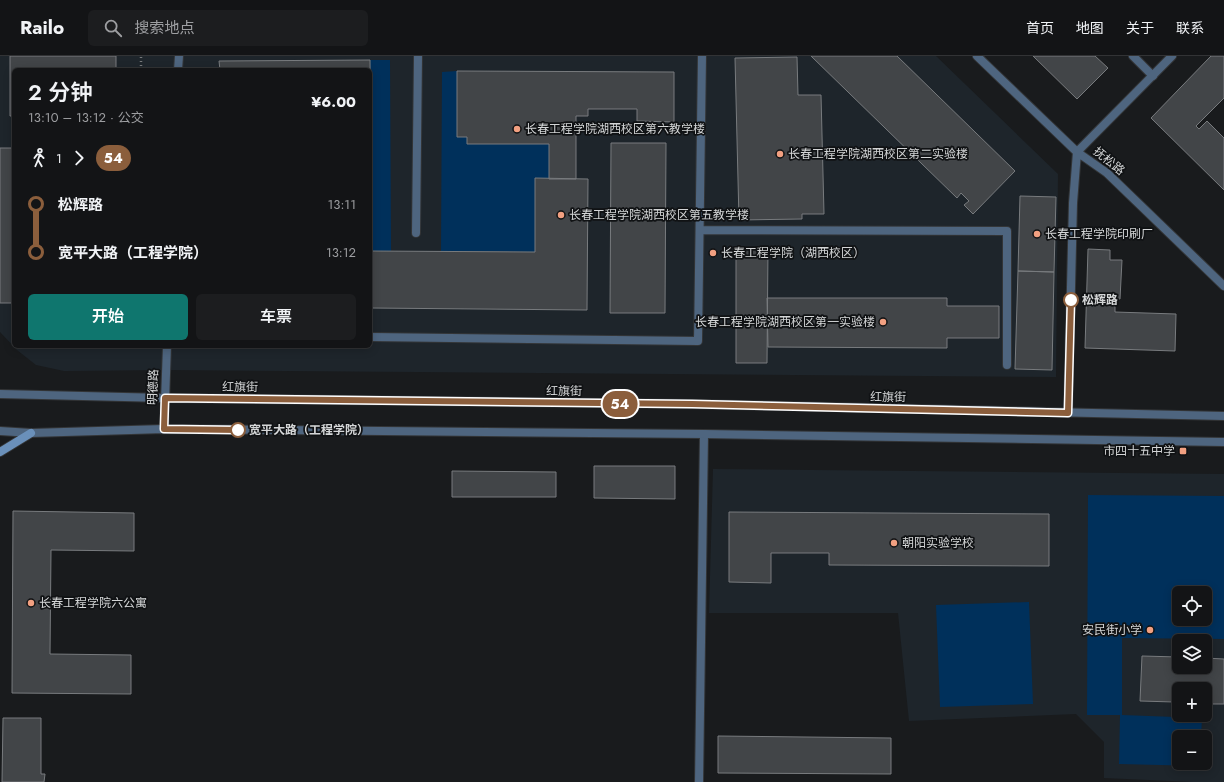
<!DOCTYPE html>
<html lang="zh">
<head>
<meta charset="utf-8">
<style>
  :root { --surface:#131416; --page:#1c1d1f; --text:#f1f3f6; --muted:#9d9ea1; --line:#323335; --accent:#0f766e }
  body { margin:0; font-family:Jost,"Noto Sans SC",sans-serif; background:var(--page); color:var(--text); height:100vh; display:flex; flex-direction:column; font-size:15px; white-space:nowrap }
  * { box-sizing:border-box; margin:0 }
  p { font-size:13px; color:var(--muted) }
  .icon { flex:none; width:22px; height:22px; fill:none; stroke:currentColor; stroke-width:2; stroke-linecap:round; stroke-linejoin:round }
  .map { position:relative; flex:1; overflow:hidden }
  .sheet { position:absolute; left:12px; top:12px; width:360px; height:280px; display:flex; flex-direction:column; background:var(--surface); border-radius:6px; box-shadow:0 2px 10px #0003,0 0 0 1px var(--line) }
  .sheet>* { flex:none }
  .badge { padding:0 8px; border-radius:13px; font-size:14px; line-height:26px }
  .fabs { position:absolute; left:1172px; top:530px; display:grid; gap:8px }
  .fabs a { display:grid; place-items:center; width:40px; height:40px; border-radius:6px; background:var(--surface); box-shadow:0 2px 10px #0003,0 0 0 1px var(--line); font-size:20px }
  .map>.badge { position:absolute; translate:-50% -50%; box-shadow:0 0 0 2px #fff }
  .legs { display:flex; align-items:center; gap:6px; height:44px; padding:0 16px; font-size:13px }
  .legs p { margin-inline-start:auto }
  .head { display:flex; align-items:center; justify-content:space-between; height:68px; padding:0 16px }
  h1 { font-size:22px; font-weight:600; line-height:30px }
  .action { display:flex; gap:8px; margin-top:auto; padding:8px 16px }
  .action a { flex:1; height:46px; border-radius:6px; background:var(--accent); color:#fff; font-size:16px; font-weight:600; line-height:46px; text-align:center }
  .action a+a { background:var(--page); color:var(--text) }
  ul { padding:0 16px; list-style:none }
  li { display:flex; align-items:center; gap:14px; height:48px; font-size:15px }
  li i { display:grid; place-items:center; width:6px; height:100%; margin:0 5px; background:currentColor }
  li i::after { content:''; width:10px; height:10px; margin:-5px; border:3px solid; border-radius:50%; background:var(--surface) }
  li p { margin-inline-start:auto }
  li:first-child i { background:linear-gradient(#0000 50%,currentColor 0) }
  li:last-child i { background:linear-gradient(currentColor 50%,#0000 0) }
  header { display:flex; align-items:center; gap:24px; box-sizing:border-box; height:56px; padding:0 20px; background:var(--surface); border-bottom:1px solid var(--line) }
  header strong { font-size:19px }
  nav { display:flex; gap:22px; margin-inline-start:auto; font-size:14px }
  .search { width:280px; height:36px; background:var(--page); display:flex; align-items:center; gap:10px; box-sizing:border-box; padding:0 14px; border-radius:6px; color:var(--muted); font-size:15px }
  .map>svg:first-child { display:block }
</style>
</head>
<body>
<header>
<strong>Railo</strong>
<div class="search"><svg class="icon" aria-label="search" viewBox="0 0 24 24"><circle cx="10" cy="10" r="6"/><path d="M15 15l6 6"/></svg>搜索地点</div>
<nav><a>首页</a><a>地图</a><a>关于</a><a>联系</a></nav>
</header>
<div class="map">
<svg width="1224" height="726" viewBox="0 0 1224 726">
  <rect width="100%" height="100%" fill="#191b1d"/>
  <path fill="#1e252b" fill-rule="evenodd" d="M0,0h936l122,118 -2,203 -890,-7 -102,1 -28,-6 -19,-15 -17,-18zM14,14h356v276h-356z
    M713,413l511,5v308h-31l-89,-4v-36l-28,-28 -167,7 -11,-108h-189zM1179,537h26v26h-26zM1179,585h26v26h-26zM1179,633h26v26h-26zM1179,681h26v26h-26z"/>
  <path fill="#00305b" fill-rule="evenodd" d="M370,4h20l1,191h-21z
    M457,15v66h10l1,7h81v35h-14v73l-94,-1 1,-179z
    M1088,439l136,1v143l-102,-1v77l80,3 -1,19h-22v26h22v3l-82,-2 1,-49h-33zM1179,537h26v26h-26z
    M1029,546l4,102 -93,3 -4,-102z"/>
  <path fill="#424548" stroke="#787b7e" d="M10,0h106v14h-102v46h-4z
    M811,0h86l118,115 -42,43 -9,-9 5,-4 -8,-8 -4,5z
    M1033,0h62l13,12 -31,31z
    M1211,0h13v42l-28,28 3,3 8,-8 17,17v52l-73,-72z
    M797,1l1,38h23l3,119h-22v5l-63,1 -4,-162z
    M370,4l1,108 -1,-98h-150l-1,-9z
    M457,15l217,1v50l-37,-1v-12h-49v7h-12v63h-27v-35h-82v-7h-10z
    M611,87h55l-1,170h-55z
    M0,92h14v160h-1v-5h-13z
    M535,122l53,1 -1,131 -217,-2v-57l165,1z
    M1020,140l36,1 -2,75 -36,-1z
    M736,193h32l-1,114h-31z
    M1088,193l22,1v10h12l-2,39h-5v13l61,2 -1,37 -90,-3z
    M1018,215l36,1 -2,98 -37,-1z
    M767,242h180v8h52v32h-52v10l-179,-1z
    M594,410h81v33l-81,-1z
    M452,415l104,1v25h-104z
    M13,455l121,2v38l-83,-1 -1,104 81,1v39l-119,-1z
    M729,456l320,2v52l-220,-1v-12h-58v30l-42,-1z
    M1142,600l37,1v10h26v-9l19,1v45h-12v6h-7v-21h-26v20h-5v-7l-34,-1z
    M3,662h38v56h4l-1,8h-42z
    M718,680l173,2v36l-173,-1z"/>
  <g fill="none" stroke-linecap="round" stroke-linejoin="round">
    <g stroke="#333537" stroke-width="10">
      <path id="service" d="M1133,0l20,20
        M178,14l1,-14
        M700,174l307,1v134
        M416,177l2,-177
        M370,281l328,4 4,-285
        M164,373l3,-83"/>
    </g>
    <g stroke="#333537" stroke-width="10">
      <path id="minor" d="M977,0l100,96 30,21 117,113
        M1068,357l5,-210 4,-51 95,-96
        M699,726l5,-348"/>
    </g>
    <g stroke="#333537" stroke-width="10">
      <path id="tertiary" d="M0,338l165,4 527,6 532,12
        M0,375l31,2 133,-4 540,5 520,8"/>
    </g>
    <g stroke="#333537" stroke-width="10">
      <path id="secondary" d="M0,396l31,-19"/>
    </g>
    <path stroke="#797b7c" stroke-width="2.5" stroke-dasharray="1 3" stroke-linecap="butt" d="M141,14v-14"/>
    <use href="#service" stroke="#4e657f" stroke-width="8"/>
    <use href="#minor" stroke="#4e657f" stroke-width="8"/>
    <use href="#tertiary" stroke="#4e657f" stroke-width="8"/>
    <use href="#secondary" stroke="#6a90ba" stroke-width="8"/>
  </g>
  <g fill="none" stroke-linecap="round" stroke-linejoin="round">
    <g stroke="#fff" stroke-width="9">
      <path id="line-1" d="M238,374l-74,-1 1,-31 527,6 376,9 3,-113"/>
    </g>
    <use href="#line-1" stroke="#8b5e3c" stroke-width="6"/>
  </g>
  <g fill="#f2a081" stroke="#101214" stroke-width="1.5">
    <circle cx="517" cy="73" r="4"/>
    <circle cx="780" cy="98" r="4"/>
    <circle cx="561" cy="159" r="4"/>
    <circle cx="1037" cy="178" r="4"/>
    <circle cx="713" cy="197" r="4"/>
    <circle cx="883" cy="266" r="4"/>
    <rect x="1179" y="391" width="8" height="8" rx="2"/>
    <circle cx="894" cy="487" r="4"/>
    <circle cx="31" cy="547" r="4"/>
    <circle cx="1150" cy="574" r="4"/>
  </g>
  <g fill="#fff" stroke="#8b5e3c" stroke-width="2">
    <circle cx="1071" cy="244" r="7"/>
    <circle cx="238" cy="374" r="7"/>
  </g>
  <g text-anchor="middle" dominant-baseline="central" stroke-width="3.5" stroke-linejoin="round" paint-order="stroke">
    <g font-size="12" fill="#d4d6d7" stroke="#101214" text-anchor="start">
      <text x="525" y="73">长春工程学院湖西校区第六教学楼</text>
      <text x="788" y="98">长春工程学院湖西校区第二实验楼</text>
      <text x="569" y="159">长春工程学院湖西校区第五教学楼</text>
      <text x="1045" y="178">长春工程学院印刷厂</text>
      <text x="721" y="197">长春工程学院（湖西校区）</text>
      <text x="875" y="266" text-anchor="end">长春工程学院湖西校区第一实验楼</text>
      <text x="1175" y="395" text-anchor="end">市四十五中学</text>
      <text x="902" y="487">朝阳实验学校</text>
      <text x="39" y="547">长春工程学院六公寓</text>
      <text x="1142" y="574" text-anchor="end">安民街小学</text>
    </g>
    <g font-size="12" fill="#d4d6d7" stroke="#101214">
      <text transform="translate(1109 105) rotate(39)">抚松路</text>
      <text transform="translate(153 331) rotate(-88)">明德路</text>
      <text transform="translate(240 331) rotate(1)">红旗街</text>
      <text transform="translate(564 335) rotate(1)">红旗街</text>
      <text transform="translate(888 341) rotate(1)">红旗街</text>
    </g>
    <g font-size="12" font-weight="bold" fill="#d4d6d7" stroke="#101214" text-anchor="start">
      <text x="1082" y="244">松辉路</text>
      <text x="249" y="374">宽平大路（工程学院）</text>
    </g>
  </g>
</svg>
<div class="fabs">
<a><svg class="icon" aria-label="locate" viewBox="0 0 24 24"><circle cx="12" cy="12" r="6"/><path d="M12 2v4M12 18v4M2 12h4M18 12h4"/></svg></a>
<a><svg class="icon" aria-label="layers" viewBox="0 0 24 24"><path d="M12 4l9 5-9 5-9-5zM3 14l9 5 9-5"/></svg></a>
<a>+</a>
<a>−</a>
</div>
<b class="badge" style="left:620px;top:348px;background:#8b5e3c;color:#fff">54</b>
<section class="sheet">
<div class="head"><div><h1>2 分钟</h1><p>13:10 – 13:12 · 公交</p></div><b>¥6.00</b></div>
<div class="legs"><svg class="icon" aria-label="walk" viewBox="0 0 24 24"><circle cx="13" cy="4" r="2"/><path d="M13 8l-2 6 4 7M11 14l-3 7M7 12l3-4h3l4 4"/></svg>1<svg class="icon" aria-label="forward" viewBox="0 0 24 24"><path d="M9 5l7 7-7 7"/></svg><b class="badge" style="background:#8b5e3c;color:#fff">54</b></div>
<ul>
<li><i style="color:#8b5e3c"></i><b>松辉路</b><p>13:11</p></li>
<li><i style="color:#8b5e3c"></i><b>宽平大路（工程学院）</b><p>13:12</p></li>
</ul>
<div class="action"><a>开始</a><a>车票</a></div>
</section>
</div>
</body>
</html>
